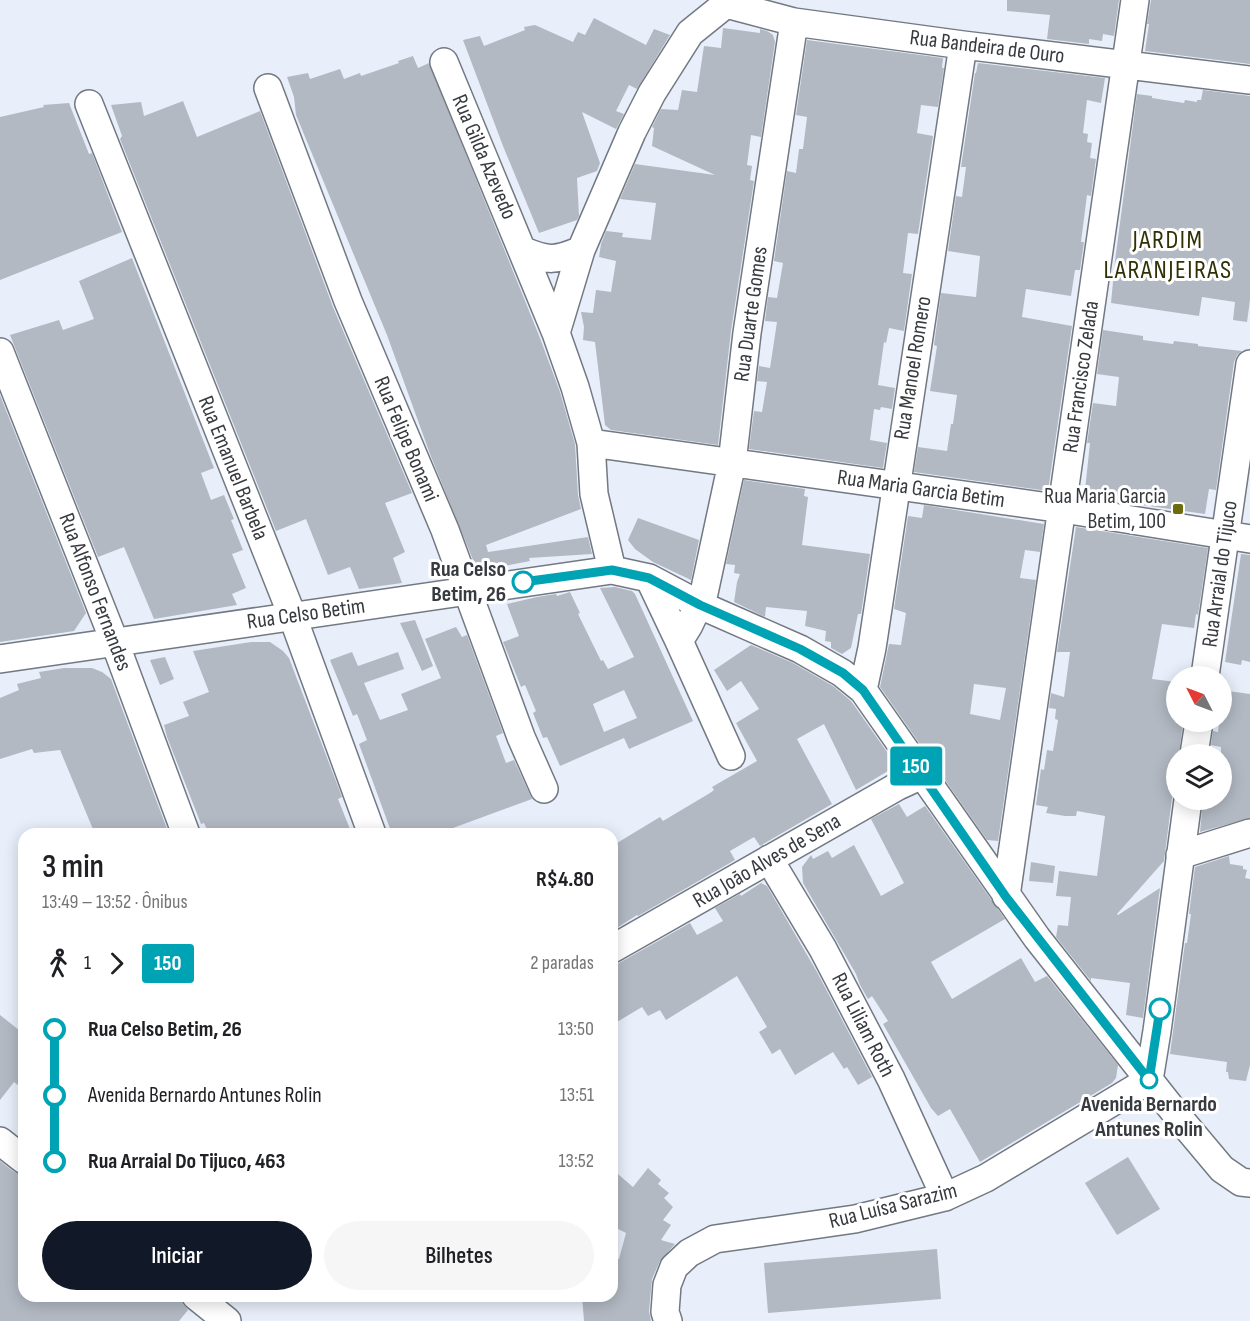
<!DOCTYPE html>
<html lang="pt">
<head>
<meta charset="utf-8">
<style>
  :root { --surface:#fff; --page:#f6f6f6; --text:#202124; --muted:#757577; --accent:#111827 }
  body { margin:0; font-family:"Sofia Sans Condensed",sans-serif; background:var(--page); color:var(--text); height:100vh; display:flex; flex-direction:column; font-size:22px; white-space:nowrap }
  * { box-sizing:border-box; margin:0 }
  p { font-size:20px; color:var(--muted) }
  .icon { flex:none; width:33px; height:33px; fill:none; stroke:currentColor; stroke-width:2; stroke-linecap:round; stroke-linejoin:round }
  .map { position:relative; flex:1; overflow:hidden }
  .side { position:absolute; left:18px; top:828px; width:600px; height:474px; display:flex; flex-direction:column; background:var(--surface); border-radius:18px; box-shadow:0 3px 15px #0003 }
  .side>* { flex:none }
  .badge { padding:0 12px; border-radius:4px; font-size:21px; line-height:39px }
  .needle { width:39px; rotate:312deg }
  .controls { position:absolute; left:1166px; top:666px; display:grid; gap:12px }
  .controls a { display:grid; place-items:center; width:66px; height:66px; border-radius:50%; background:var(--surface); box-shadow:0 3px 15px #0003; font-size:30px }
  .map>.badge { position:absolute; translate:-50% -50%; box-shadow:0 0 0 3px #fff }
  .legs { display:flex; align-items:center; gap:9px; height:66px; padding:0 24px; font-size:20px }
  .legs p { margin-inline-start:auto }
  .headline { display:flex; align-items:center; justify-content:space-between; height:102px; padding:0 24px }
  h1 { font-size:33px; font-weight:600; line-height:45px }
  .cta { display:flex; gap:12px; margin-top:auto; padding:12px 24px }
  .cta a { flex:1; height:69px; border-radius:36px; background:var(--accent); color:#fff; font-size:24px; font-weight:600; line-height:69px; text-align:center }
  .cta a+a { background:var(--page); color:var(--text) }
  ul { padding:0 24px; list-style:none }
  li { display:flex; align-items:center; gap:21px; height:66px; font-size:22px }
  li i { display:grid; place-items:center; width:9px; height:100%; margin:0 8px; background:currentColor }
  li i::after { content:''; width:15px; height:15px; margin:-8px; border:4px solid; border-radius:50%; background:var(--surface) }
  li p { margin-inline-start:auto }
  li:first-child i { background:linear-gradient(#0000 50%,currentColor 0) }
  li:last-child i { background:linear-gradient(currentColor 50%,#0000 0) }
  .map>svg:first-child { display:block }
</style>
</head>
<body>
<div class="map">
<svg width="1250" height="1321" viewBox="0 0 1250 1321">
  <rect width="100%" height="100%" fill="#e8effa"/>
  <path fill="#b2b9c3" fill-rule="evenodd" d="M1007,0h112l-5,36 -11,-2 -1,7 -13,-2v5l-42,-5 3,-24 -43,-4z
    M1151,0h99v64l-105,-13 4,-27h-2z
    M594,18l52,27 8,-16 16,6 -33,54 -8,-4 -13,26 8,3 -8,15 -34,-17 18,51 -3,8 -20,7 2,38 -2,4 -38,13 -36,-87 -40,-106 17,-4 4,10 41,-16 -1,-3 11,-2 38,17 5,-10 7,3z
    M723,28l37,5v-4l7,2 6,4 2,7 -14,95 -10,-2 -4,30 5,1 -2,14 4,1 -23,150 -13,114 -107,-15 -6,-5 -10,-83 -12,-2 1,-13 -3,-15 12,1 3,-23 15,2 5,-31 -17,-4 2,-13 5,-13 17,2 -1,4 29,3 5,-37 -36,-4 15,-35 80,11 -63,-29 2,-18 -2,-1 9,-18 17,1 4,-20 15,2 7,-46 17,2z
    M807,40l136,18 -1,10h2l-6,39 -17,-2 -4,28 16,3 -15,98 -10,-1 -5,40 9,1 -8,57 -15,-3 -3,15 -2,-1 -6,43 17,3 -3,21 -11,-2 -1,3 -6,-1 -4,31 17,3 -4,25 -134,-19 5,-38 8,1 5,-30 -10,-1 2,-15 11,2 7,-46 -12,-1 3,-24 9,1 6,-35 -9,-2 13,-90 9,2 3,-24h4l4,-32 -11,-2z
    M413,56l5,12 11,-5 111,275 20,54 15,52 3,51 3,14 -95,36 2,7 100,-15 4,17 -63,4 1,3 -41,8 -10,-2 -6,-7 -43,-106 -43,-119 -91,-220 -2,-18 -7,-20 21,-4 2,6 30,-10 4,10 16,-6 1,3 38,-13 -1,-2z
    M978,63l127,15 -4,25 -14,-3 -4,33 5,1 -1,8 5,1 -2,15 6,1 -5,37 -4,-1 -6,47h3l-4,28h-5l-4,26 -45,-7 -4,28 50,9 -24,165 -134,-19 4,-25 29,4 4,-27h2l4,-29 -27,-4 7,-45 -3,-1 7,-52 35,4 4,-41 -32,-5 8,-55 6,1 4,-30h-5l14,-94h1z
    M1203,90l47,6v204l-3,22 -14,-2 2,-18 -33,-5 -3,19 -88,-13 4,-42 22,-167 15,2v2l32,5 1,-3 12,2v-2h4z
    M183,101l14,36 63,-26 73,196 79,186 -27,10 20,49 -12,6 9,25 -43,6 -9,-22 -22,8 -22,-56 -30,12 -156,-392 2,-3 -11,-31 30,-3 3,14z
    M69,103l20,51 3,-1 30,79 -122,48v-163l44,-10 -1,-2z
    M132,258l82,210 -13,5 10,27 13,-5 10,24 -3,1 12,30 -11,4 14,34 -14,6 5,11 -83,14 -30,-72 -26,10 -88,-222 49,-15 4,10 31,-11 -15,-38z
    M1103,330l40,6v4l30,4 1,-3 24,3v2l44,5 -5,4 -3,7 -18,128 -7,-1 -4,25 -112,-16 -8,-8 5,-47h-3l6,-40 23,3 3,-29 -22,-3z
    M0,395l86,218 -12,18 -74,11z
    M744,480l61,9 -1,7 4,1 -6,48 68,9 -9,60h-3l-7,34 -9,6 -11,-6v-6l-6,-1 1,-10 -21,-5 2,-15 -41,-4 -1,10 -31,-15 3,-20 3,-8 -6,-1 1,-8 -9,-1z
    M924,505l120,19 -4,28 -15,-2 -5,28 16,2 -38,261 -11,-1 -107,-153 9,-43 12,1 5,-32 -12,-4 14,-93 14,2zM974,684l32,4 -6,32 -30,-6z
    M638,518l61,22 -8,40 -38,-18 -18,-13 -7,-9z
    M1076,527l132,21 -10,67 -2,-1 -2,14 -32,-4 -10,55 24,3v40h7l-4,32h-3v36l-4,8 -8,63 -47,53 1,1 42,-27 -17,130 -17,-3 4,-32 -39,-5v3l-35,-44 2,-12 10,1 3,-29 -15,-1 3,-25 38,5 8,-60 -28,-5 -1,5h-11l-19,-3 2,-6 -12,-2 5,-36 3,1 3,-20 6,1 5,-31 -3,-1 1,-10 -7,-1 2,-15 13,4 6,-45h-13z
    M1241,554l9,1v107l-8,-2 -1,5 -16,-3z
    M615,587l17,4 3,3 58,127 -64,28 -5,-11 -64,28 -13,-29 -4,1 -10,-25 3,-2 -11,-26 -4,2 -18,-45 16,-6 -12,-32 30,-7 19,-3 1,2 13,-4 10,21 -2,1 23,47 2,-1 5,9 26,-12 -34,-69zM624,690l13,28 -33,14 -11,-28z
    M415,620l18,46 -11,5 -22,-48z
    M456,627l6,10 5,-2 36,98 -7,3 10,27 8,-3 18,39 -79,29v2l-8,4h-53l-33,-90 8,-4 -10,-26 -4,2 -23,-56 22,-8 6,14 40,-14 6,17 -40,14 16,37 28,-10 -7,-16 40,-16 -16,-39z
    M251,642h19l13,9 6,7 53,139 -4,2 14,35h-143l-5,-11 -3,1 -34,-87 -3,-12 25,-9 -6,-14 26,-10 -16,-41z
    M751,645l42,18 40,23 18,15 41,58 -1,8 -3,4 -32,19 -32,-66 -27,15 35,65 -72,42 -6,-9 -24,14 5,9 -97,56 -1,-1 -25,16v-85l48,-29 3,4 47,-28 4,-3 -2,-3 45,-26 -21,-38 23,-14 -18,-28 -14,10 -13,-21z
    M165,657l9,22 -14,6 -10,-25z
    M64,668h28l10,4 9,7 56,150 -14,5h-58l-35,-84 -26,3 -2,-4 -32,10v-61l19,-8 -2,-6 24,-6 -2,-6z
    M1221,690l29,4v124l-50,14 3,-32h18v-53l-10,-2 2,-14 5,1 1,-10h2z
    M899,804l8,13 18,-11 80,113 -74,43 21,37 69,-41 14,24 12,-6 71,89 -2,13 -4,5 -132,79 -30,-53 -12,7 -7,-8 -48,-84 5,-3 -16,-25 -4,3 -8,-14 -4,-11 -53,-91 -1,-16 9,-12 2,4 15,-8 4,7 22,-13 27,51 23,-13 -33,-64z
    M1229,856l1,8 13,2v3l4,1 -2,8 5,1v186l-4,16 -17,-2 -1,-7h-2l1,-10 -57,-8 15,-111h2l4,-29h-2l6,-47z
    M1031,862l24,4 -2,17 -24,-2z
    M761,883l6,3 50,86 55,105 -14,8 -11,-18 -3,2 -11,-17 -38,23 -15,-26 -8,5 -13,-22 8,-5 -30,-51 -71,44 -6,-10 -12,6 -6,-9 -30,18v-58l78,-44 7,12 26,-14 -8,-13 25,-14 1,2z
    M0,1015l24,19v56l-10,-8 -14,18z
    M1128,1157l32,52 -43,26 -32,-52z
    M0,1161l14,11 10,3v121h156l2,6 6,8 -9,11h-179z
    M648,1168l13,12 -3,4 11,9 -5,5 9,9 -10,13 8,5 -10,15 14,4 -15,17 -8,18 -3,32 2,10h-67l-2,-25h30v-39l7,2 7,-26 -14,-7v-57l21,18z
    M937,1249l4,50 -173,14 -4,-50z"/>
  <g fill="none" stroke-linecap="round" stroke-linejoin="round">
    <g stroke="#727982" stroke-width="30">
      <path id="minor" d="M728,0l-2,4 -36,29 -38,60 -20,39 -51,118 -25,83 19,54 16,56 3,51 18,76 37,8 51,27 100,44 42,24 21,17 174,248 143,181 42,50 19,13 9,1
        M726,4l68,18 169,23 287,35
        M444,62l112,271
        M268,88l80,213 97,229 76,207 23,52
        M89,104l203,511 80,219
        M524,251c24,10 32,10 57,-1
        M0,352l115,291 71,191
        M591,443l472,66 187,30
        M649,578l30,63
        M0,659l612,-89
        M1205,676l45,-312
        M863,690l9,-42 91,-603
        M1194,754l5,-32
        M731,756l-52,-115 10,-16 15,-32 28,-130 15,-130 47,-311
        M1180,855l70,-22
        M769,859l54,90 68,130 54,118
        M1006,896l129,-896
        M612,949l286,-163 24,-11
        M0,1141l24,19
        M196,1296l31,25
        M668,1321l-3,-9 2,-27 7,-18 15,-14 26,-14 140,-20 90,-22 41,-19 163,-98 8,-49 31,-231"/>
    </g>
    <use href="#minor" stroke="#fff" stroke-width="27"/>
  </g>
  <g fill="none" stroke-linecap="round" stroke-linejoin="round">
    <g stroke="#fff" stroke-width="14">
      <path id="line-1" d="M523,582l89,-12 37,8 51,27 100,44 43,24 20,17 143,207 143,183 11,-71"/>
    </g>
    <use href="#line-1" stroke="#00a3b4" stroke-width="9"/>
  </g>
  <rect fill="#6c6c0c" stroke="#fff" stroke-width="2" x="1172" y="503" width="12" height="12" rx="3"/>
  <g fill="#fff" stroke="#00a3b4" stroke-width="3">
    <circle cx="523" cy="582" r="10"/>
    <circle cx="1160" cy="1009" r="10"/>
    <circle cx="1149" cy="1080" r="8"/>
  </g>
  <g text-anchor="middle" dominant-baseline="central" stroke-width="6" stroke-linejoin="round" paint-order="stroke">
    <g font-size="22" fill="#373a3e" stroke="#fff">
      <text transform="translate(987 47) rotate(7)">Rua Bandeira de Ouro</text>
      <text transform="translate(484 157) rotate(67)">Rua Gilda Azevedo</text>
      <text transform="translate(751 314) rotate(-82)">Rua Duarte Gomes</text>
      <text transform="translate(913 368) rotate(-81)">Rua Manoel Romero</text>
      <text transform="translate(1081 377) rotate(-82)">Rua Francisco Zelada</text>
      <text transform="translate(406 439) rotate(67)">Rua Felipe Bonami</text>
      <text transform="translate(233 468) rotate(68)">Rua Emanuel Barbela</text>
      <text transform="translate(921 489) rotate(8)">Rua Maria Garcia Betim</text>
      <text transform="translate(1220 574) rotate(-82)">Rua Arraial do Tijuco</text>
      <text transform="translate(95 592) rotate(69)">Rua Alfonso Fernandes</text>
      <text transform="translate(306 614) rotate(-8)">Rua Celso Betim</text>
      <text transform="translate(767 861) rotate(-30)">Rua João Alves de Sena</text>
      <text transform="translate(863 1025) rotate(63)">Rua Liliam Roth</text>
      <text transform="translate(893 1206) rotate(-14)">Rua Luísa Sarazim</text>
    </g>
    <g font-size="22" fill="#373a3e" stroke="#fff" text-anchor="end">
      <text x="1166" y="496">Rua Maria Garcia<tspan x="1166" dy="25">Betim, 100</tspan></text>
    </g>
    <g font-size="22" font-weight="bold" fill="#373a3e" stroke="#fff" text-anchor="end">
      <text x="506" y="569">Rua Celso<tspan x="506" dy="25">Betim, 26</tspan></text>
      <text x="1149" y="1104" text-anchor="middle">Avenida Bernardo<tspan x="1149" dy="25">Antunes Rolin</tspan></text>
    </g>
    <g font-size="26" letter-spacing="1.5" fill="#313106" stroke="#fff">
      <text x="1168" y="240">JARDIM<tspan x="1168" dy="30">LARANJEIRAS</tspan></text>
    </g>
  </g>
</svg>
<div class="controls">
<a><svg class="needle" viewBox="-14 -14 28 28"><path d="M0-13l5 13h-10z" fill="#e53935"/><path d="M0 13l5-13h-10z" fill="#757577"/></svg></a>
<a><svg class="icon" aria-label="layers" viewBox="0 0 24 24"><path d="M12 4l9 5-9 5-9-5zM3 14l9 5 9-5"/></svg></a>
</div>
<b class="badge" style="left:916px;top:766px;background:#00a3b4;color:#fff">150</b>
<section class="side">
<div class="headline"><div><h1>3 min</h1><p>13:49 – 13:52 · Ônibus</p></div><b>R$4.80</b></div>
<div class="legs"><svg class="icon" aria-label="walk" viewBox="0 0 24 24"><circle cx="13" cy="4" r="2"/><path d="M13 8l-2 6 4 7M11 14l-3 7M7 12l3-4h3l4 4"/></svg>1<svg class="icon" aria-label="forward" viewBox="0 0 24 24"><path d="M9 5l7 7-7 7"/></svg><b class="badge" style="background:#00a3b4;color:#fff">150</b><p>2 paradas</p></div>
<ul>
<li><i style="color:#00a3b4"></i><b>Rua Celso Betim, 26</b><p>13:50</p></li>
<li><i style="color:#00a3b4"></i><span>Avenida Bernardo Antunes Rolin</span><p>13:51</p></li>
<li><i style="color:#00a3b4"></i><b>Rua Arraial Do Tijuco, 463</b><p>13:52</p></li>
</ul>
<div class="cta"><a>Iniciar</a><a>Bilhetes</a></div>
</section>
</div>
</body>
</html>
